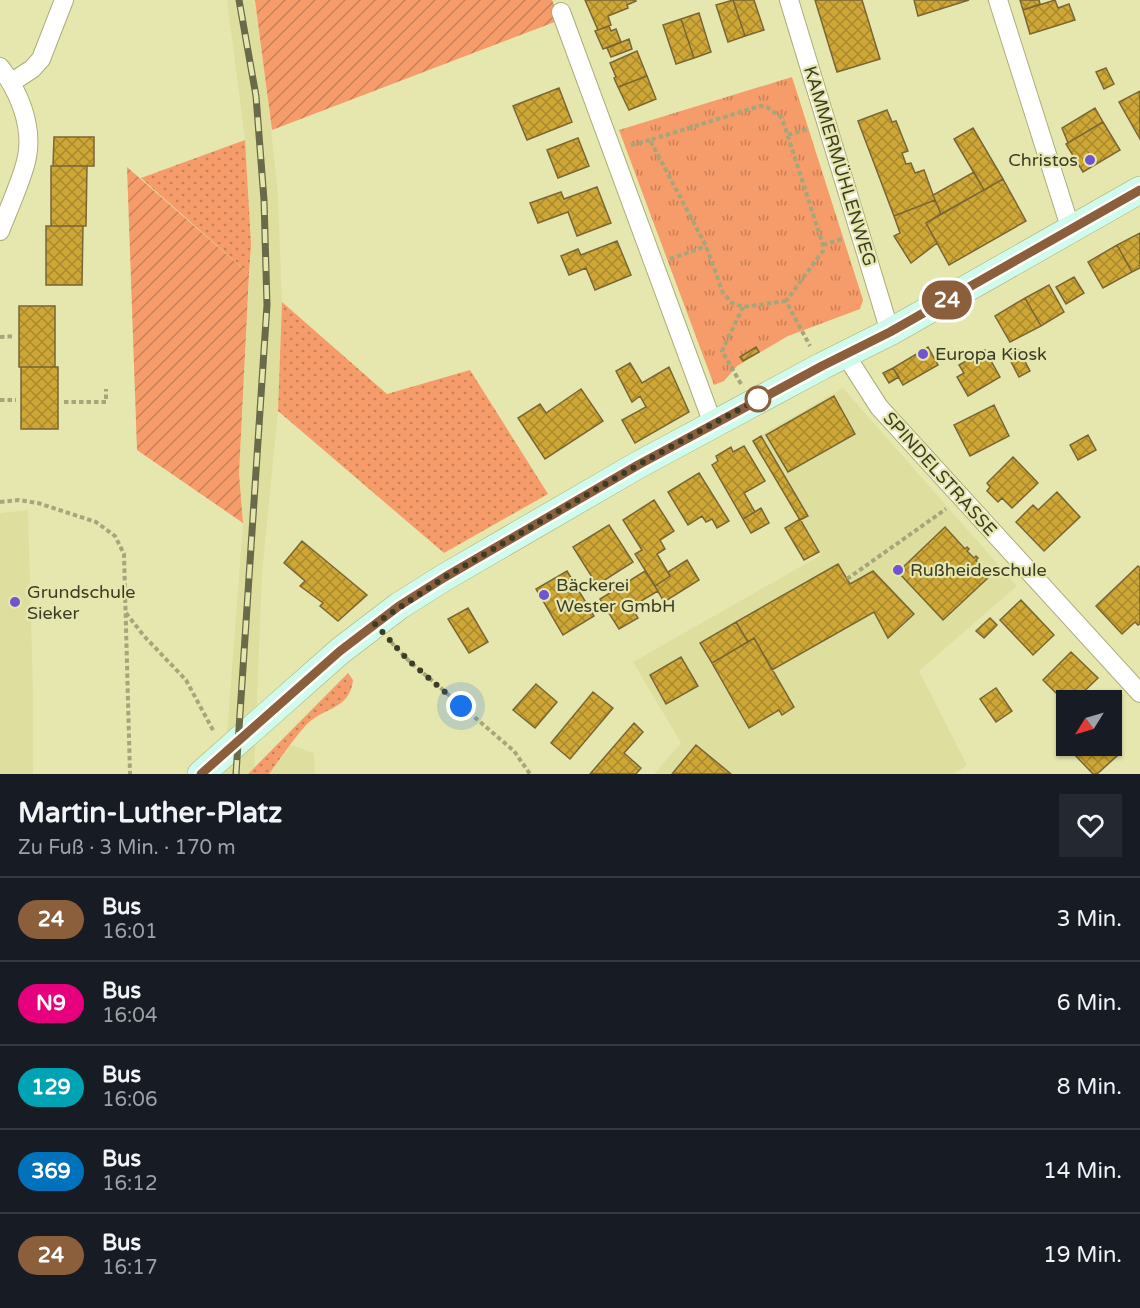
<!DOCTYPE html>
<html lang="de">
<head>
<meta charset="utf-8">
<style>
  :root { --surface:#171b24; --page:#242831; --text:#f1f3f6; --muted:#9ea1a6; --line:#363941 }
  body { margin:0; font-family:"Varela Round",sans-serif; background:var(--page); color:var(--text); height:100vh; display:flex; flex-direction:column; font-size:22px; white-space:nowrap }
  * { box-sizing:border-box; margin:0 }
  p { font-size:20px; color:var(--muted) }
  .icon { flex:none; width:33px; height:33px; fill:none; stroke:currentColor; stroke-width:2; stroke-linecap:round; stroke-linejoin:round }
  .map { position:relative; height:774px; overflow:hidden }
  .panel { display:flex; flex-direction:column; background:var(--surface); flex:1 }
  .panel>* { flex:none }
  .badge { padding:0 12px; border-radius:20px; font-size:21px; line-height:39px }
  .needle { width:39px; rotate:233deg }
  .fabs { position:absolute; left:1056px; top:690px; display:grid; gap:12px }
  .fabs a { display:grid; place-items:center; width:66px; height:66px; border-radius:0px; background:var(--surface); box-shadow:0 2px 4px #0004; font-size:30px }
  .you { position:absolute; width:30px; height:30px; margin:-15px; border:4px solid #fff; border-radius:50%; background:#1a73e8; box-shadow:0 0 0 9px #1a73e833 }
  .map>.badge { position:absolute; translate:-50% -50%; box-shadow:0 0 0 3px #fff }
  .round { display:grid; place-items:center; flex:none; width:63px; height:63px; border-radius:0px; background:var(--page) }
  .summary { display:flex; align-items:center; justify-content:space-between; height:102px; padding:0 18px }
  h1 { font-size:28px; font-weight:700; line-height:45px }
  ul { padding:0; list-style:none }
  li { display:flex; align-items:center; gap:18px; height:84px; padding:0 18px; border-top:2px solid var(--line) }
  li div { flex:1 }
  li b { display:block; font-size:22px }
  li em { font-style:normal }
  li .badge { min-width:66px; font-weight:700; text-align:center }
  .map>svg:first-child { display:block }
</style>
</head>
<body>
<div class="map">
<svg width="1140" height="774" viewBox="0 0 1140 774">
  <defs>
    <pattern id="grass-dots" width="8" height="8" patternUnits="userSpaceOnUse" patternTransform="scale(1.5)"><rect width="8" height="8" fill="#f69b6a"/><path d="M2 2h.1M6 6h.1" fill="none" stroke="#c88057" stroke-width="1.8" stroke-linecap="round"/></pattern>
    <pattern id="park-tufts" width="24" height="20" patternUnits="userSpaceOnUse" patternTransform="scale(1.5)"><rect width="24" height="20" fill="#f69b6a"/><path d="M3 7l-1-3M5 7V3M7 7l1-3M15 17l-1-3M17 17v-4M19 17l1-3" fill="none" stroke="#c88057"/></pattern>
    <pattern id="garden-furrows" width="10" height="10" patternUnits="userSpaceOnUse" patternTransform="scale(1.5)"><rect width="10" height="10" fill="#f69b6a"/><path d="M-1 1l2-2M0 10L10 0M9 11l2-2" fill="none" stroke="#c88057"/></pattern>
    <pattern id="building-cross-hatch" width="8" height="8" patternUnits="userSpaceOnUse" patternTransform="scale(1.5)"><rect width="8" height="8" fill="#cfa736"/><path d="M0 0l8 8M0 8l8-8" fill="none" stroke="#a9892d"/></pattern>
  </defs>
  <rect width="100%" height="100%" fill="#e6e7af"/>
  <path fill="#dedf9f" d="M227,0h28l9,62 14,132 4,108 -4,109 -16,163 -8,200h-30l19,-251 -4,-49 12,-230 -6,-104z
    M843,388l174,198 -98,85 48,94 -13,9h-300l27,-31 -48,-81 188,-107 -69,-115z
    M28,510l5,180v84h-33v-261z
    M291,745l23,8 1,21h-46z"/>
  <path fill="url(#grass-dots)" d="M245,140l6,104 -2,30 -108,-96z
    M282,302l105,92 83,-24 78,124 -104,59 -166,-142z
    M348,673l5,7c-3,29 -28,27 -46,44 -14,15 -26,34 -38,50h-21z"/>
  <path fill="url(#park-tufts)" d="M792,77l71,223 -3,9 -72,27 -51,30 -13,15 -10,4 -95,-255z"/>
  <path fill="url(#garden-furrows)" d="M255,0h297l8,20 -288,110z
    M127,167l122,107 -10,200 4,49 -106,-73z"/>
  <path fill="url(#building-cross-hatch)" stroke="#7a6634" stroke-width="1.5" d="M585,0h50l1,1 -9,4 1,3 -20,8 3,9 -13,5z
    M733,0h21l10,30 -19,6z
    M733,0l12,36 -17,6 -12,-37z
    M815,0h47l18,59 -43,13z
    M914,0h55l-51,16z
    M1020,0h19l1,4 -17,6z
    M1055,0l3,8 11,-4 6,16 -45,14 -7,-24z
    M699,13l12,39 -17,6 -13,-39z
    M681,19l13,39 -18,6 -13,-39z
    M609,26l2,5 5,-2 5,13 -18,7 -8,-18z
    M629,39l3,10 -21,8 -4,-9z
    M637,51l10,25 -29,11 -4,-9 2,-1 -6,-14z
    M1106,68l8,16 -10,5 -8,-17z
    M647,76l9,23 -27,11 -11,-23z
    M559,88l13,34 -45,18 -14,-34z
    M1140,91v48l-21,-37z
    M1095,108l8,14 -35,21 -6,-15z
    M887,110l5,12 4,-1 12,30 -6,2 4,11 5,-1 4,10 9,-3 11,30 -41,16 -36,-95z
    M1103,122l17,28 -37,22 -17,-28z
    M973,128l30,51 -19,11 -30,-51z
    M54,137h40v29h-41z
    M578,138l11,28 -31,12 -11,-28z
    M51,166h36l-1,60h-35z
    M974,172l10,18 -43,24 -8,-19z
    M1003,179l23,42 -77,44 -23,-42z
    M597,187l14,36 -34,13 -9,-24 -30,11 -8,-20 31,-11 3,7z
    M935,200l6,14 -15,9 11,20 -26,20 -17,-27 6,-3 -6,-17z
    M46,226h37l-1,59h-36z
    M1140,233v35l-8,4 -15,-27z
    M617,241l14,34 -36,15 -9,-22 -17,7 -8,-19 17,-7 3,6z
    M1117,245l15,27 -29,16 -15,-26z
    M1074,277l10,16 -18,11 -10,-17z
    M1049,285l15,27 -23,14 -16,-28z
    M1025,298l16,28 -31,16 -15,-26z
    M19,306h36v61h-36z
    M756,347l3,5 -16,9 -3,-4z
    M928,347l10,18 -35,20 -10,-17z
    M985,350l15,27 -32,19 -11,-19 7,-4 -5,-8z
    M1019,350l11,21 -11,6 -11,-21z
    M630,363l12,20 27,-16 20,45 -54,31 -13,-23 24,-13 -6,-11 -8,6 -16,-31z
    M21,367h37v62h-37z
    M893,368l6,9 -10,6 -6,-10z
    M581,389l22,32 -58,38 -27,-41 22,-14 6,9z
    M834,396l21,38 -67,38 -22,-37z
    M994,405l15,31 -39,20 -16,-31z
    M1088,435l8,15 -18,10 -8,-15z
    M761,436l47,80 -8,4 -47,-79z
    M744,446l21,35 -21,12 11,19 -12,7 -31,-54 6,-4 -2,-5 15,-9 2,5z
    M1013,457l25,26 -26,25 -10,-10 -4,4 -11,-11 3,-4 -3,-4z
    M699,473l30,48 -12,7 -5,-9 -6,3 -4,-6 -14,9 -20,-33z
    M1057,492l23,25 -36,34 -28,-29 17,-17 5,5z
    M654,500l20,31 -14,9 5,9 -8,5 13,22 -15,10 -20,-32 7,-4 -19,-30z
    M761,508l8,15 -18,10 -8,-14z
    M800,519l19,33 -15,8 -19,-32z
    M609,525l24,37 -36,23 -24,-38z
    M945,527l20,22 2,-2 2,2 -2,2 7,7 2,-2 2,2 -2,2 14,16 -47,44 -45,-48z
    M302,541l65,54 -29,26 -18,-15 3,-3 -23,-17 5,-5 -21,-18z
    M687,560l12,20 -35,22 -9,-16 15,-10 -2,-4z
    M838,564l12,20 23,-13 41,43 -26,24 -14,-26 -102,58 -18,-32 -6,4 -12,-20z
    M1138,566l2,2v56l-2,1 -3,-3 -13,12 -26,-28z
    M567,571l27,45 -31,19 -27,-46z
    M645,571l13,20 -27,16 7,11 -19,11 -19,-30z
    M1021,600l33,35 -21,20 -33,-35z
    M468,608l20,34 -19,11 -21,-34z
    M990,618l7,7 -13,13 -8,-7z
    M736,622l12,20 -36,21 -12,-20z
    M754,638l40,69 -12,8 -3,-5 -30,18 -37,-65z
    M1071,652l27,26 -23,22h-9v3l-23,-23z
    M681,657l17,29 -32,18 -16,-29z
    M536,684l21,18 -22,26 -22,-18z
    M996,688l16,23 -16,11 -16,-23z
    M593,692l20,16 -43,51 -19,-16z
    M634,723l9,9 -19,21 17,15 -5,6h-46z
    M696,745l35,29h-59z
    M1083,746h24l10,10 -20,18h-4l-19,-20z"/>
  <g fill="none" stroke-linecap="round" stroke-linejoin="round">
    <g stroke="#adae78" stroke-width="20">
      <path id="street" d="M789,0l101,332
        M998,0l73,230
        M561,12l152,412
        M0,67c19,24 33,59 27,90 -4,21 -19,53 -27,74
        M12,82l20,-13 9,-10 23,-59
        M845,354l34,53 261,286"/>
    </g>
    <g stroke="#adae78" stroke-width="28">
      <path id="secondary" d="M201,774l139,-123 59,-45 46,-29 193,-112 184,-99 68,-34 250,-142"/>
    </g>
    <path stroke="#a5a67b" stroke-width="4" stroke-dasharray="4.5 3" stroke-linecap="butt" d="M788,135l20,-6
      M631,145l19,-5
      M823,245l19,-6
      M670,259l36,-13
      M786,301l-43,6 -11,-4 -9,-10 -17,-47 -56,-106 110,-34 7,1 15,11 41,127v6l-3,4 -34,46 24,45
      M0,337l14,-1
      M741,384l-19,-33 21,-44
      M0,400h16
      M64,402h42v-13
      M0,502l19,-2 19,3 58,19 19,14 9,18 6,220
      M847,579l99,-70
      M126,613l18,23 42,44 28,52
      M391,642l17,18 106,91 16,23"/>
    <use href="#street" stroke="#fff" stroke-width="18"/>
    <use href="#secondary" stroke="#cffaec" stroke-width="27"/>
    <g stroke="#696a4a" stroke-width="7">
      <path id="rail" d="M236,774l31,-469 -3,-105 -8,-104 -17,-96"/>
    </g>
    <use href="#rail" stroke="#e6e7af" stroke-width="4.5" stroke-dasharray="14" stroke-linecap="butt"/>
  </g>
  <g fill="none" stroke-linecap="round" stroke-linejoin="round">
    <g stroke="#fff" stroke-width="14">
      <path id="line" d="M201,774l139,-123 59,-45 46,-29 193,-112 184,-99 68,-34 250,-142"/>
    </g>
    <use href="#line" stroke="#8b5e3c" stroke-width="9"/>
    <path stroke="#3c3d26" stroke-width="6" stroke-dasharray="0 10.8" d="M461,706l-53,-46 -33,-36 70,-47 193,-112 126,-69 -6,3"/>
  </g>
  <g fill="#6f55cf" stroke="#e6e7af" stroke-width="2">
    <circle cx="1090" cy="160" r="6"/>
    <circle cx="923" cy="354" r="6"/>
    <circle cx="898" cy="570" r="6"/>
    <circle cx="544" cy="595" r="6"/>
    <circle cx="15" cy="602" r="6"/>
  </g>
  <circle fill="#fff" stroke="#8b5e3c" stroke-width="3" cx="758" cy="399" r="12"/>
  <g text-anchor="middle" dominant-baseline="central" stroke-width="4.5" stroke-linejoin="round" paint-order="stroke">
    <g font-size="18" fill="#3c3d26" stroke="#e6e7af" text-anchor="start">
      <text x="1078" y="160" text-anchor="end">Christos</text>
      <text x="935" y="354">Europa Kiosk</text>
      <text x="910" y="570">Rußheideschule</text>
      <text x="556" y="585">Bäckerei<tspan x="556" dy="21">Wester GmbH</tspan></text>
      <text x="27" y="592">Grundschule<tspan x="27" dy="21">Sieker</tspan></text>
    </g>
    <g font-size="18" fill="#3c3d26" stroke="#e6e7af">
      <text transform="translate(840 166) rotate(73)">KAMMERMÜHLENWEG</text>
      <text transform="translate(940 474) rotate(48)">SPINDELSTRASSE</text>
    </g>
  </g>
</svg>
<div class="fabs">
<a><svg class="needle" viewBox="-14 -14 28 28"><path d="M0-13l5 13h-10z" fill="#e53935"/><path d="M0 13l5-13h-10z" fill="#9ea1a6"/></svg></a>
</div>
<div class="you" style="left:461px;top:706px"></div>
<b class="badge" style="left:947px;top:300px;background:#8b5e3c;color:#fff">24</b>
</div>
<section class="panel">
<div class="summary"><div><h1>Martin-Luther-Platz</h1><p>Zu Fuß · 3 Min. · 170 m</p></div><a class="round"><svg class="icon" aria-label="heart" viewBox="0 0 24 24"><path d="M12 20l-8-8c-3-5 5-10 8-4 3-6 11-1 8 4z"/></svg></a></div>
<ul>
<li><span class="badge" style="background:#8b5e3c;color:#fff">24</span><div><b>Bus</b><p>16:01</p></div><em>3 Min.</em></li>
<li><span class="badge" style="background:#e6007e;color:#fff">N9</span><div><b>Bus</b><p>16:04</p></div><em>6 Min.</em></li>
<li><span class="badge" style="background:#00a3b4;color:#fff">129</span><div><b>Bus</b><p>16:06</p></div><em>8 Min.</em></li>
<li><span class="badge" style="background:#0072bc;color:#fff">369</span><div><b>Bus</b><p>16:12</p></div><em>14 Min.</em></li>
<li><span class="badge" style="background:#8b5e3c;color:#fff">24</span><div><b>Bus</b><p>16:17</p></div><em>19 Min.</em></li>
</ul>
</section>
</body>
</html>
